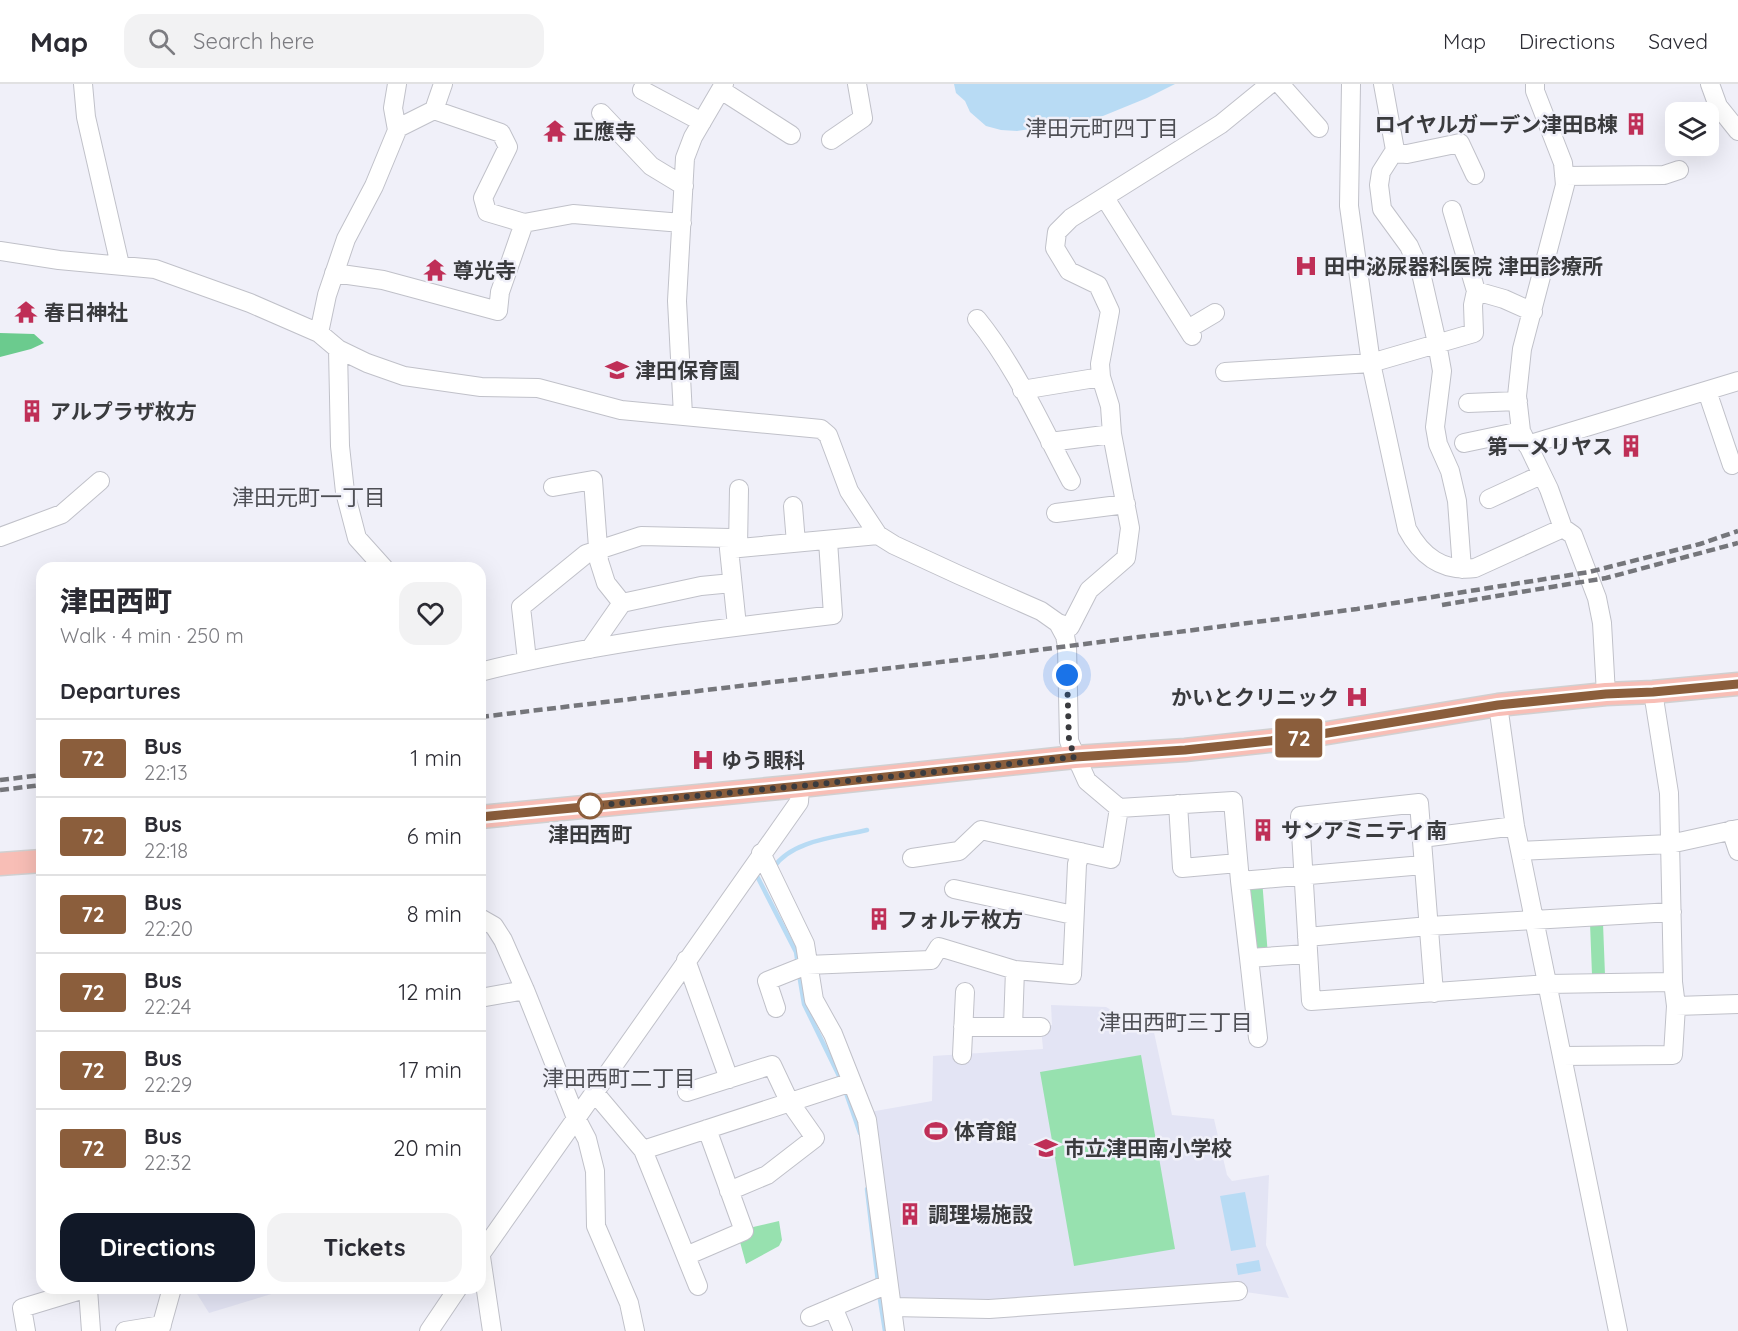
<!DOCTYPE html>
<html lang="en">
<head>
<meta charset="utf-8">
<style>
  :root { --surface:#fff; --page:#f2f2f3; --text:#2b2b33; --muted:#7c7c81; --line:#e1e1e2; --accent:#111827 }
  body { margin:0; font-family:Quicksand,"Noto Sans JP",sans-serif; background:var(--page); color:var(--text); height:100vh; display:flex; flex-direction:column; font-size:22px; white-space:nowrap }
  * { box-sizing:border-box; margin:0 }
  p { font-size:20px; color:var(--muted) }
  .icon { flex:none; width:33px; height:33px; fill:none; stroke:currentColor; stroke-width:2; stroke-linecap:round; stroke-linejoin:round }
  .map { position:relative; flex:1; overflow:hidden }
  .sheet { position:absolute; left:36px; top:478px; width:450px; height:732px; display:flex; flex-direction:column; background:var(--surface); border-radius:18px; box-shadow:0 6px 24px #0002 }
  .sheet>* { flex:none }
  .badge { padding:0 12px; border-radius:4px; font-size:21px; line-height:39px }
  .controls { position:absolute; left:1665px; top:18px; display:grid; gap:12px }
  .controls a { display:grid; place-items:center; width:54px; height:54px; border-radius:12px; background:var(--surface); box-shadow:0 6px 24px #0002; font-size:30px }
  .you { position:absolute; width:30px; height:30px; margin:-15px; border:4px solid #fff; border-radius:50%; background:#1a73e8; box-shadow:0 0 0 9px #1a73e833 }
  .map>.badge { position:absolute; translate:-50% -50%; box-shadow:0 0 0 3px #fff }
  h2 { padding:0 24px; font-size:22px; line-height:54px }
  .round { display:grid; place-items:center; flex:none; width:63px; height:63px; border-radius:18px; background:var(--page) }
  .head { display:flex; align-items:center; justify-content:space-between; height:102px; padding:0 24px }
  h1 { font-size:28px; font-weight:800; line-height:45px }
  .primary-button { display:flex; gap:12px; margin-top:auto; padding:12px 24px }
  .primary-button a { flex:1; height:69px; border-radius:18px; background:var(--accent); color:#fff; font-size:24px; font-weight:800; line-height:69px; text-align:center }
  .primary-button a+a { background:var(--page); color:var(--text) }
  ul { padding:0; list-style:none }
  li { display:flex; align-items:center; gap:18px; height:78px; padding:0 24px; border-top:2px solid var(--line) }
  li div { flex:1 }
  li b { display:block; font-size:22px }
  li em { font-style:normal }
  li .badge { min-width:66px; font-weight:700; text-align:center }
  header { display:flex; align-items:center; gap:36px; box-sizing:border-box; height:84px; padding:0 30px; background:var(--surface); border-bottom:2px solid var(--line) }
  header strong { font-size:28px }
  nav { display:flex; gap:33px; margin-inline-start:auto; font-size:21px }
  .search { width:420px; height:54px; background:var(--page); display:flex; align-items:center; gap:15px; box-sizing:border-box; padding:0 21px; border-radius:18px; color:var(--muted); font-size:22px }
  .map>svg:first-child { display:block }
</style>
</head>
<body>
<header>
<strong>Map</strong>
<div class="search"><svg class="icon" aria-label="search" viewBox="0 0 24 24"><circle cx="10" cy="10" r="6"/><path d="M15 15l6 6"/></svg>Search here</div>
<nav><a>Map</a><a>Directions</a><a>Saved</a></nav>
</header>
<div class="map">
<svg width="1738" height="1247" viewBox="0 0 1738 1247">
  <rect width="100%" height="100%" fill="#f0f0f9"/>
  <path fill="#e3e4f4" d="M1051,921l55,2 7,4 37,3 22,101 42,4 13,56 5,6 37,-6 -3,70 23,53 -51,-7 -346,16 -28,-194 68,-12 1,-45 110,-7 -2,-22 11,-2z
    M194,1205h94l-79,24z"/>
  <path fill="#97e1af" d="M1262,795l6,77 -19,2 -9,-77z
    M1590,839h13l2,52h-13z
    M1141,971l34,194 -101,17 -34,-194z
    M779,1137l3,19 -3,6 -33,18 -6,-22 9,-14z"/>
  <path fill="#6bcb8e" d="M0,249l34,1 10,9 -13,6 -31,8z"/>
  <path fill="#b8dbf4" d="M954,0h221l-28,14 -49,20 -81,13 -16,-1 -15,-4 -16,-14 -5,-11 -9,-8z
    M1245,1108l11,55 -25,4 -11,-55z
    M1259,1176l2,11 -23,4 -2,-11z"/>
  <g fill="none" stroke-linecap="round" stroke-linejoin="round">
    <path stroke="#b8dbf4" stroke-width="4.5" d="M774,783c18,-27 64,-30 93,-37
      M757,792l39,76 2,13
      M799,890l5,30 38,78
      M845,1006l15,43
      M867,1105l11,93
      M879,1209l6,38"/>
    <g stroke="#c0c1c9" stroke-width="20">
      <path id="minor" d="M83,0l3,33 34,148
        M1280,0l39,44
        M1351,0l-2,122 22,157 36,166c15,28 36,43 68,39l88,-40
        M1383,0l12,66 -14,22 -2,13 3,24 27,37 12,27 16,70 5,28 -7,56 3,17 12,27 7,30 5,68
        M1535,0v7l28,72 2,22 -43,164 -5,47 4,35 28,58 14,39 10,7 24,63 5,25 4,71
        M1710,0l8,22 20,25
        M642,6l60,32
        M721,6l70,45
        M434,26l67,23 7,14 -25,51 4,14 37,11 49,-9 109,9
        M601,29l50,53 33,20
        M397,46l-4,-22 4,-24
        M831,56l32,-22 -6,-34
        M1394,69l13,1 53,-11 15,32
        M1564,92l100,-1 15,-5
        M1105,114l87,138
        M1452,126l24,81
        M0,167l59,9 96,9 95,34 69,30 19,16 29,14 37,13 77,11 57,1 83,22 200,19 7,6 21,56 29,44 16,10 65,30 82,36 17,12 7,13 2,10 2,95 18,40 32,27 114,-7 7,80 9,77 58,-4
        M334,189l49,7 115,31 2,-19 24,-69
        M977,235c39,48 65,108 94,162
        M1188,245l27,-16
        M319,249l8,-38 19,-56 28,-53 24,-58 36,-18 9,-26
        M338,265l2,97 5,46 12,46 27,30
        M1225,288l146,-9 103,-30 -1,-28 3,-14 28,8 29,13
        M1022,306l79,-13
        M1707,307l25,74
        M1468,319l50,-2
        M683,331l-6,-114 8,-143 8,-21 31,-53
        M1050,358l62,-8
        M1464,359l57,-12
        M1527,361l211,-64
        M553,403l40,-7 6,81 7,22 16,20
        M1489,415l52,-24
        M793,422l3,37
        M1056,429l70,-9
        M0,453l62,-23 38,-33
        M738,464l1,-59
        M1058,539l12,4 19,-37 37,-32 4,-30 -18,-94 -2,-28 -9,-29 -1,-13 10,-53 -12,-26 -29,-14 -14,-23 2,-16 14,-14 150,-94 49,-40
        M737,542l-8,-77 149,-14
        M590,565l32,-46 79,-17 31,-3
        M527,576l-6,-53 65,-53 55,-18 89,2 -1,11
        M480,588c116,-29 235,-43 353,-57l-5,-74
        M1498,621l17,121 103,505
        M1178,720l4,64 56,-5
        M1731,746l7,21
        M1422,754l93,-12
        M1520,767l150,-7 68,-15
        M761,769l44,91 9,56 19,34 34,86 28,211
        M912,774l47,-7 22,-21 130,29 8,-51
        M1240,797l183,-16
        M954,805l119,26
        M480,834l14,8 9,14 22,50 51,128 11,21 8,32 1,55 33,77 6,28
        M1307,853l122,-11 243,-14
        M1249,874l9,80
        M686,876l43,119
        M1434,909l-15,-190 -119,13 11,185 236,-17 126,-2
        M480,914l45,-8
        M1676,922l62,-2
        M776,924l-9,-27 40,-16 124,-5 8,-13 76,23 57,5 5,-111 4,-12
        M963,943h78
        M1013,943l2,-57
        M962,971l3,-63
        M1562,972l111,-1 3,-49 -3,-24 -4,-189 -16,-101
        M594,1008l49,58 55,136
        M687,1008l85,-27 17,36 26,37 -48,37 -38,16
        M643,1066l209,-68
        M480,1166l12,81
        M480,1171l319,-453 1,-16
        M686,1172l58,-25 -37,-102
        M88,1205l3,42
        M833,1223l10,24
        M892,1223l97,2 249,-18
        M810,1233l78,-33
        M26,1247l-4,-23 66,-20
        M125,1247l37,-6
        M160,1247l12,-43
        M429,1247l29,-43"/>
    </g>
    <g stroke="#d0d0d1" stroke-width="25">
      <path id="major" d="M480,733l320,-31 275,-29 110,-7 112,-12 201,-33 108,-11 47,-2 85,-8
        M0,780l42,-3"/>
    </g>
    <use href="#minor" stroke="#fff" stroke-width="18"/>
    <use href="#major" stroke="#f8beb6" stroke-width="22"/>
    <path stroke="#75767b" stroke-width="4.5" stroke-dasharray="9 4.5" stroke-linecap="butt" d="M1442,521l164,-27 132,-35
      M480,633l503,-60 374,-48 232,-37 111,-28 38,-13
      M0,696l42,-5
      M0,706l42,-5"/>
  </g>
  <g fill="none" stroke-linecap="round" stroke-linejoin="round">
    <g stroke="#fff" stroke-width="14">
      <path id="line" d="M480,733l320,-31 275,-29 110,-7 112,-12 201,-33 108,-11 47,-2 85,-8"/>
    </g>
    <use href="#line" stroke="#8b5e3c" stroke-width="9"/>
    <path stroke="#3a3b3e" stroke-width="6" stroke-dasharray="0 10.8" d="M590,722l210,-20 275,-29 -6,-16 -2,-66"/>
  </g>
  <defs>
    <g id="building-bare" transform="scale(1.8)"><path d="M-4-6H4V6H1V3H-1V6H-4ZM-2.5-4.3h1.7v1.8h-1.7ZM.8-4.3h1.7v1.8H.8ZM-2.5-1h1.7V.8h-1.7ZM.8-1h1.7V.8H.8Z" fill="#bf2f57" stroke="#f0f0f9" stroke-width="2.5" paint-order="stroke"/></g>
    <g id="temple-bare" transform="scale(1.8)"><path d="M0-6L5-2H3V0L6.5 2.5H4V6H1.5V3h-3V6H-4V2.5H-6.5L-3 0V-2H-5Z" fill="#bf2f57" stroke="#f0f0f9" stroke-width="2.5" paint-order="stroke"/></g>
    <g id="hospital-bare" transform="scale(1.8)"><path d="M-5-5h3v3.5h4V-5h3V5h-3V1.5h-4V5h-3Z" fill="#bf2f57" stroke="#f0f0f9" stroke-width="2.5" paint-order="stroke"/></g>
    <g id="school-bare" transform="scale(1.8)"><path d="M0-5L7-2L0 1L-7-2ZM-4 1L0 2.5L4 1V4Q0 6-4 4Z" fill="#bf2f57" stroke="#f0f0f9" stroke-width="2.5" paint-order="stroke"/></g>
    <g id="stadium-bare" transform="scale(1.8)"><path d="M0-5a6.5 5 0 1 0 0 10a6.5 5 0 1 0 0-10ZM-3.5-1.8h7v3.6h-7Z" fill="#bf2f57" stroke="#f0f0f9" stroke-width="2.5" paint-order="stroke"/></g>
  </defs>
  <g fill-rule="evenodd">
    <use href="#building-bare" x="1636" y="40"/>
    <use href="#temple-bare" x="555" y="47"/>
    <use href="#hospital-bare" x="1306" y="182"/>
    <use href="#temple-bare" x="435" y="186"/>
    <use href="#temple-bare" x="26" y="228"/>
    <use href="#school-bare" x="617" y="286"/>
    <use href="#building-bare" x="32" y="327"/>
    <use href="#building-bare" x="1631" y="362"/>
    <use href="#hospital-bare" x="1357" y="613"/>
    <use href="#hospital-bare" x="703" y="676"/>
    <use href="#building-bare" x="1263" y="746"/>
    <use href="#building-bare" x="879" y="835"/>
    <use href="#stadium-bare" x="936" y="1047"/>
    <use href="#school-bare" x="1046" y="1064"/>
    <use href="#building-bare" x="910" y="1130"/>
  </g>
  <circle fill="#fff" stroke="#8b5e3c" stroke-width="3" cx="590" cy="722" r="12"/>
  <g text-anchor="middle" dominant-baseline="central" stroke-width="5" stroke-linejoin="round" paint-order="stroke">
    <g font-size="21" font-weight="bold" fill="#3a3b3e" stroke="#f0f0f9" text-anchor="start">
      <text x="1618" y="40" text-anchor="end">ロイヤルガーデン津田B棟</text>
      <text x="573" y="47">正應寺</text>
      <text x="1324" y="182">田中泌尿器科医院 津田診療所</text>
      <text x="453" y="186">尊光寺</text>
      <text x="44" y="228">春日神社</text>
      <text x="635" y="286">津田保育園</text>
      <text x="50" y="327">アルプラザ枚方</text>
      <text x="1613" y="362" text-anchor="end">第一メリヤス</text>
      <text x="1339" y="613" text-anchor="end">かいとクリニック</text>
      <text x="721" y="676">ゆう眼科</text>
      <text x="1281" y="746">サンアミニティ南</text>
      <text x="897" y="835">フォルテ枚方</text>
      <text x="954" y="1047">体育館</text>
      <text x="1064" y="1064">市立津田南小学校</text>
      <text x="928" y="1130">調理場施設</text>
    </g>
    <g font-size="21" font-weight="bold" fill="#3a3b3e" stroke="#f0f0f9">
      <text x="590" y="750">津田西町</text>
    </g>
    <g font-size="22" fill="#4e4f55" stroke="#f0f0f9">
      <text x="1102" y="44">津田元町四丁目</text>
      <text x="309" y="413">津田元町一丁目</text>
      <text x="1176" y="938">津田西町三丁目</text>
      <text x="619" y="994">津田西町二丁目</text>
    </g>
  </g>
</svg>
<div class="controls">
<a><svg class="icon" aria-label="layers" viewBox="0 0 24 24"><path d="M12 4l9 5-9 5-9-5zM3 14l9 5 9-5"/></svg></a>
</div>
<div class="you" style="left:1067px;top:591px"></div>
<b class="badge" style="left:1299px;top:654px;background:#8b5e3c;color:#fff">72</b>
<section class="sheet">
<div class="head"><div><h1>津田西町</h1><p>Walk · 4 min · 250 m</p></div><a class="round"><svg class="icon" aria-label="heart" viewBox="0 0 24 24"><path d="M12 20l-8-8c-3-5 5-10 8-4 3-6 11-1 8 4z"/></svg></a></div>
<h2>Departures</h2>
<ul>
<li><span class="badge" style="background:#8b5e3c;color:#fff">72</span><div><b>Bus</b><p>22:13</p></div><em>1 min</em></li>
<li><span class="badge" style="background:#8b5e3c;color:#fff">72</span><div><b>Bus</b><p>22:18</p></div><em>6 min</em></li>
<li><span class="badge" style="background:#8b5e3c;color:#fff">72</span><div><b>Bus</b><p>22:20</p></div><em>8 min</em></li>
<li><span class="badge" style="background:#8b5e3c;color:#fff">72</span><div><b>Bus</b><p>22:24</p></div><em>12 min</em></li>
<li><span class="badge" style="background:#8b5e3c;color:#fff">72</span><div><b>Bus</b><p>22:29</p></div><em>17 min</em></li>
<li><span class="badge" style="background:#8b5e3c;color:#fff">72</span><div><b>Bus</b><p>22:32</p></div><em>20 min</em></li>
</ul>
<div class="primary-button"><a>Directions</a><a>Tickets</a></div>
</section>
</div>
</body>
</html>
